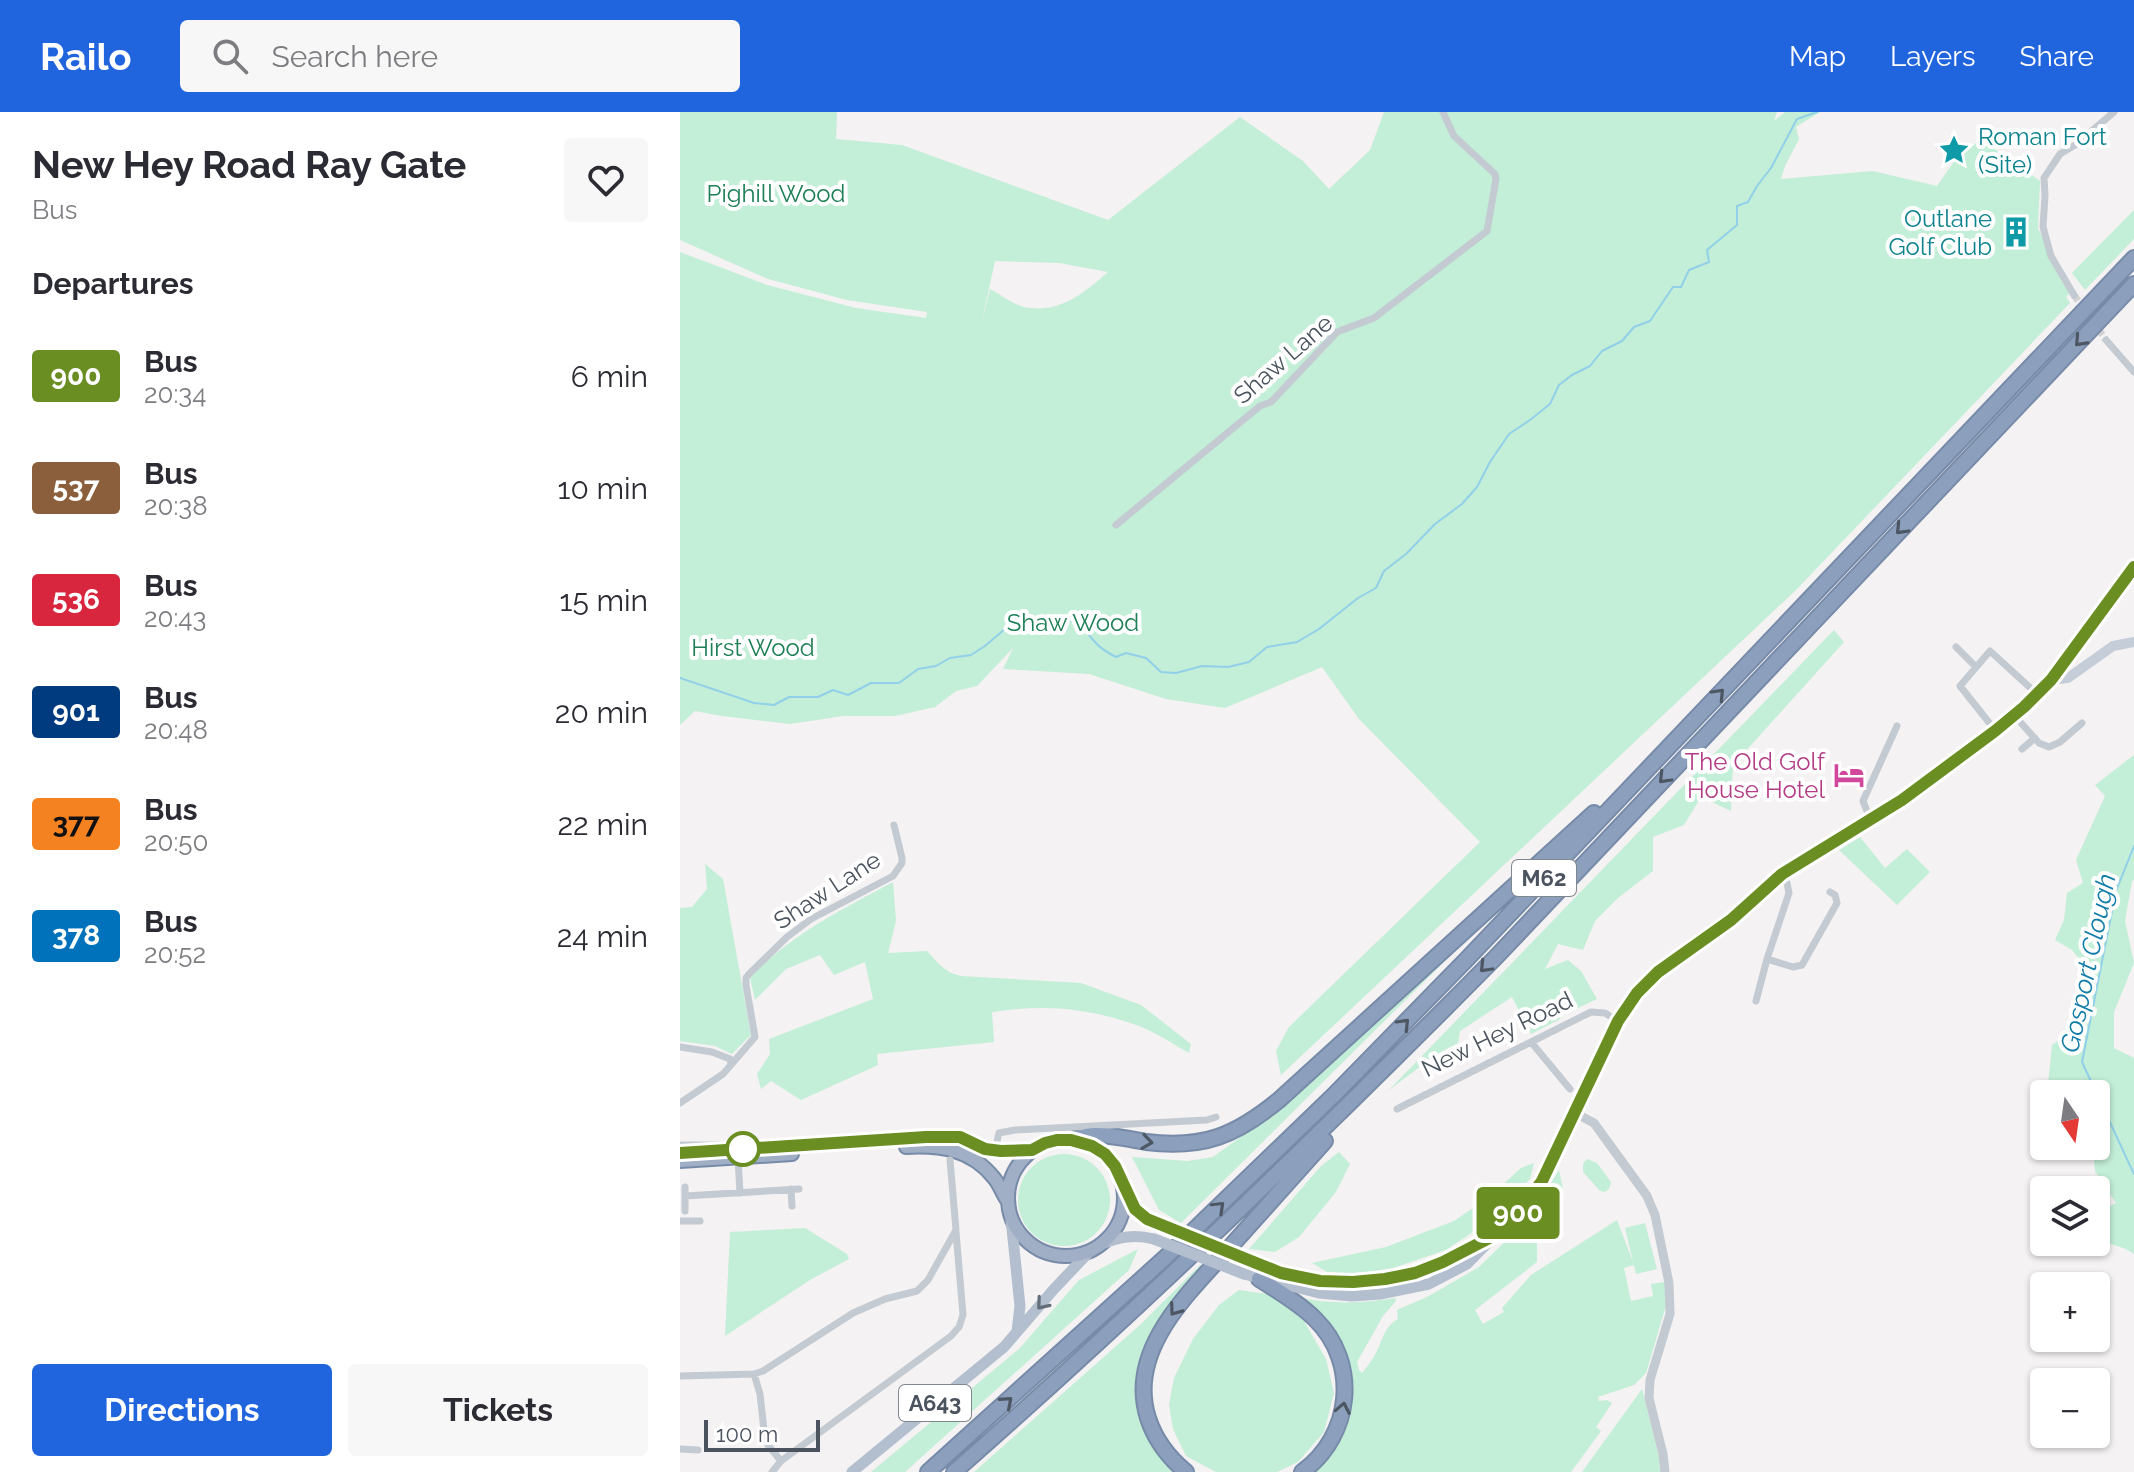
<!DOCTYPE html>
<html lang="en">
<head>
<meta charset="utf-8">
<style>
  :root { --surface:#fff; --page:#f7f7f7; --text:#2b2b33; --muted:#7c7c81; --accent:#2165de }
  body { margin:0; font-family:Raleway,sans-serif; background:var(--page); color:var(--text); height:100vh; display:flex; flex-direction:column; font-size:30px; white-space:nowrap }
  * { box-sizing:border-box; margin:0 }
  p { font-size:26px; color:var(--muted) }
  .icon { flex:none; width:44px; height:44px; fill:none; stroke:currentColor; stroke-width:2; stroke-linecap:round; stroke-linejoin:round }
  .map { position:relative; flex:1; overflow:hidden }
  .details { display:flex; flex-direction:column; background:var(--surface); width:680px }
  .details>* { flex:none }
  .badge { padding:0 16px; border-radius:6px; font-size:28px; line-height:52px }
  .needle { width:52px; rotate:167deg }
  .fabs { position:absolute; left:1350px; top:968px; display:grid; gap:16px }
  .fabs a { display:grid; place-items:center; width:80px; height:80px; border-radius:8px; background:var(--surface); box-shadow:0 2px 6px #0004; font-size:40px }
  .scale { position:absolute; left:24px; bottom:20px; width:116px; box-sizing:border-box; padding-left:8px; border:4px solid #4a535e; border-top:0; font-size:22px; line-height:28px; white-space:nowrap; color:#4a535e; -webkit-text-stroke:6px #fff; paint-order:stroke }
  .map>.badge { position:absolute; translate:-50% -50%; box-shadow:0 0 0 4px #fff }
  h2 { padding:0 32px; font-size:30px; line-height:72px }
  .round { display:grid; place-items:center; flex:none; width:84px; height:84px; border-radius:8px; background:var(--page) }
  .overview { display:flex; align-items:center; justify-content:space-between; height:136px; padding:0 32px }
  h1 { font-size:38px; font-weight:700; line-height:60px }
  .primary-button { display:flex; gap:16px; margin-top:auto; padding:16px 32px }
  .primary-button a { flex:1; height:92px; border-radius:8px; background:var(--accent); color:#fff; font-size:32px; font-weight:700; line-height:92px; text-align:center }
  .primary-button a+a { background:var(--page); color:var(--text) }
  ul { padding:0; list-style:none }
  li { display:flex; align-items:center; gap:24px; height:112px; padding:0 32px }
  li div { flex:1 }
  li b { display:block; font-size:30px }
  li em { font-style:normal }
  li .badge { min-width:88px; font-weight:700; text-align:center }
  header { display:flex; align-items:center; gap:48px; box-sizing:border-box; height:112px; padding:0 40px; background:var(--accent); color:#fff }
  header strong { font-size:38px }
  nav { display:flex; gap:44px; margin-inline-start:auto; font-size:28px }
  .search { width:560px; height:72px; background:var(--page); display:flex; align-items:center; gap:20px; box-sizing:border-box; padding:0 28px; border-radius:8px; color:var(--muted); font-size:30px }
  main { display:flex; flex:1; min-height:0 }
  .map>svg:first-child { display:block }
</style>
</head>
<body>
<header>
<strong>Railo</strong>
<div class="search"><svg class="icon" aria-label="search" viewBox="0 0 24 24"><circle cx="10" cy="10" r="6"/><path d="M15 15l6 6"/></svg>Search here</div>
<nav><a>Map</a><a>Layers</a><a>Share</a></nav>
</header>
<main>
<section class="details">
<div class="overview"><div><h1>New Hey Road Ray Gate</h1><p>Bus</p></div><a class="round"><svg class="icon" aria-label="heart" viewBox="0 0 24 24"><path d="M12 20l-8-8c-3-5 5-10 8-4 3-6 11-1 8 4z"/></svg></a></div>
<h2>Departures</h2>
<ul>
<li><span class="badge" style="background:#6b8e23;color:#fff">900</span><div><b>Bus</b><p>20:34</p></div><em>6 min</em></li>
<li><span class="badge" style="background:#8b5e3c;color:#fff">537</span><div><b>Bus</b><p>20:38</p></div><em>10 min</em></li>
<li><span class="badge" style="background:#d7263d;color:#fff">536</span><div><b>Bus</b><p>20:43</p></div><em>15 min</em></li>
<li><span class="badge" style="background:#003b80;color:#fff">901</span><div><b>Bus</b><p>20:48</p></div><em>20 min</em></li>
<li><span class="badge" style="background:#f58220;color:#111">377</span><div><b>Bus</b><p>20:50</p></div><em>22 min</em></li>
<li><span class="badge" style="background:#0072bc;color:#fff">378</span><div><b>Bus</b><p>20:52</p></div><em>24 min</em></li>
</ul>
<div class="primary-button"><a>Directions</a><a>Tickets</a></div>
</section>
<div class="map">
<svg width="1454" height="1360" viewBox="0 0 1454 1360">
  <rect width="100%" height="100%" fill="#f4f2f2"/>
  <path fill="#c3eed7" fill-rule="evenodd" d="M0,0h157l-1,27 66,6 206,75 132,-103 63,44 26,28 41,-39 14,-38h393l-3,9 11,-9h35l-24,15 3,12 -14,27 -4,13 92,-8 64,15 30,-43 22,2 51,36 -2,47 32,65 -4,4 4,6 -273,286 -516,486 -5,-24 13,-24 191,-185 -121,-123 -37,-52 -97,41 -59,-9 -77,-25 -86,-5 10,-21 -36,38 -21,5 -21,16 -40,9h-52l-53,8 -68,-8 -27,-5 -15,14v-473l87,33 89,23 70,10 1,-6 -80,-12 -79,-21 -88,-39zM315,149l64,2 49,9c-25,22 -49,42 -84,35 -12,-3 -24,-13 -34,-18l-9,36z
    M1454,98v29l-49,51 -13,-17z
    M1154,518l10,12 -111,123 -2,46 -30,-14 -17,28 -31,12v34l-35,27 -23,23 -12,29 -25,-6 -13,25 23,-9 13,11 16,28 -36,17 -1,3 -29,15 -19,-37 -52,34 -2,12 -21,11 -48,36z
    M1454,643v125l-2,1 -7,40 9,42 -20,49v36l20,10v196l-8,-5 -30,-10v-26l20,-10 -21,-32 -2,-25h3v-52h-49l5,-49 25,-17 13,-55 -18,-23 -17,-10 9,-20 3,-27 16,-10 -7,-23 29,-64 -10,-11z
    M1180,725l25,31 22,-19 23,23 -33,33 -58,-55z
    M25,752l18,15 28,156 -19,19 -17,-8 -35,-5v-133l12,-1 15,-18z
    M213,770l3,39 -8,32 39,-2c10,11 18,22 34,25l120,7 60,22 50,39 -2,9c-16,-9 -32,-20 -50,-27 -51,-18 -94,-22 -147,-14l2,30 -117,12 1,11 -77,35 -30,-19 -10,8 -4,-15 13,-20 -1,-15 104,-40 -8,-37 -31,13 -14,-20 -34,14 -31,31 -5,-22c40,-43 91,-68 143,-96z
    M777,837l-276,274 -22,-13 -27,-53 56,4 25,-4 50,-36z
    M659,1040l11,12 -14,28 -37,45 -24,15 -26,-3 72,-83z
    M338 1088a46 46 0 1 1 92 0a46 46 0 1 1-92 0Z
    M907,1047l10,4 14,19 -2,7 -4,3 -5,-1 -17,-19v-8z
    M854,1051l-4,16 -38,40 -46,31 -53,18 -37,6 -29,-2 -15,-9 74,-16 68,-26 35,-24 32,-29z
    M879,1058l4,19 -3,23 -23,22v28l-62,48 8,14 21,-12 -2,-4 29,-33 86,-55 16,42 -8,-34 20,-5 12,46 -21,5 -2,-9 -10,3 7,33 22,-5 -2,-12 14,-2 2,20 -21,71 -12,12 -36,12 1,4 8,-1 5,3 -16,24 5,4 -30,41h-260l35,-50 5,-24v-15l-3,-16 -50,-70c34,8 65,6 98,1l-1,4 -12,14 -26,46 2,8 3,3c5,-6 11,-14 15,-22 6,-13 8,-25 21,-32l-1,-9 32,-14 50,-29 48,-47z
    M125,1116l42,26 2,5 -39,21 -85,56 5,-104z
    M458,1137l-9,21 -224,202h-34l148,-123 60,-69z
    M520,1153l7,3 -41,48 -24,89 38,67h-206l167,-148z
    M559,1178l34,5 31,26 22,38 8,34 -10,39 -26,30 -21,10h-61l-30,-16 -13,-27 -4,-24 5,-27 19,-39 26,-34z
    M962,1277l19,75 -2,1 2,7h-79z"/>
  <g fill="none" stroke-linecap="round" stroke-linejoin="round">
    <path stroke="#92d0e9" stroke-width="2" d="M0,566l74,25 20,2 15,-8h29l15,-7 15,5 23,-12h28l19,-14 18,-3 14,-8 21,-3 14,-9 35,-30c26,16 37,-2 57,7 7,3 12,13 18,19 6,7 13,11 21,15l10,-4 20,5 15,14 15,1 26,-7 26,1 21,-5 18,-15 30,-5 22,-13 39,-31 18,-10 8,-17 22,-17 29,-30 27,-20 15,-17 13,-25 19,-28 21,-14 20,-16 9,-19 13,-10 18,-9 12,-15 20,-10 12,-14 16,-6 23,-34h8l8,-17 20,-8 -2,-12 30,-25v-19l11,-4 9,-16 14,-18 26,-49 20,-7
      M1454,734l-18,45 -34,171 52,112"/>
    <path stroke="#d2d2d4" stroke-width="7" stroke-dasharray="7 3.5" stroke-linecap="butt" d="M1394,183l32,45"/>
    <g stroke="#778ba9" stroke-width="16">
      <path id="trunk" d="M328 1086a58 58 0 1 1 116 0a58 58 0 1 1-116 0Z
        M226,1035c34,-2 65,2 88,31 6,7 8,15 13,22
        M0,1041l246,-16h34l25,12 16,2 31,-1
        M0,1049l112,-7"/>
    </g>
    <g stroke="#778ba9" stroke-width="18">
      <path id="motorway" d="M391,1028c7,-2 16,-5 24,-5 17,0 34,4 51,7 57,7 89,-6 133,-42l315,-287
        M579,1167c19,12 40,24 56,40 45,44 37,117 -13,153
        M248,1360l239,-216 166,-160 133,-136 668,-702
        M274,1360c187,-164 366,-337 541,-514l639,-674
        M506,1360c-18,-15 -31,-32 -38,-54 -22,-69 42,-126 83,-172 31,-35 63,-70 94,-105"/>
    </g>
    <path stroke="#c3cad2" stroke-width="7" d="M1394,183l-23,-39 -8,-29 2,-32 -1,-17 16,-24 15,-9 39,-33
      M1426,228l28,32
      M436,413l144,-119 11,-4 66,-70 37,-14 113,-87 9,-52 -1,-5 -41,-38 -11,-24
      M1276,535l20,20
      M1334,603l25,28 10,4 11,-5 22,-19
      M1315,618l-35,-44 30,-35 47,43
      M1342,637l13,-11
      M1190,707l-7,-18 34,-75
      M1087,847l26,8 9,-2 35,-62 -2,-8 -5,-3
      M1076,889l11,-42 22,-66 -2,-10 -5,-9
      M851,930l39,47
      M0,935l32,5 18,7 1,5
      M0,991l43,-29 32,-37 -9,-52v-7l3,-4 38,-37 24,-18 82,-43 9,-13v-5l-8,-33
      M717,997l194,-97 14,1 13,8
      M0,1033h42
      M315,1038l4,-17 16,-3 192,-10 9,-3
      M58,1046l2,35
      M111,1077l1,17
      M5,1084l114,-7
      M5,1099v-24
      M0,1109h20
      M74,1262l6,20 5,45 3,6 13,16
      M0,1264l74,-2 9,-3 90,-58 32,-14 32,-8 11,-11 28,-50 -6,-70
      M0,1337l18,1
      M92,1360l9,-11 170,-125 8,-9 4,-12 -7,-83"/>
    <path stroke="#c3cad2" stroke-width="9" d="M895,1001l19,10 53,73 8,19 14,68 1,31 -20,66 -1,18 14,56 2,18"/>
    <path stroke="#c5cdd9" stroke-width="10" d="M1371,568l17,-2 45,-32 21,-4"/>
    <path stroke="#b3becf" stroke-width="11" d="M441,1069c12,22 16,33 40,45
      M331,1107l9,87 -3,26
      M421,1132c19,-7 33,-10 53,-5
      M564,1147c68,26 130,34 199,3 15,-6 30,-15 44,-23
      M564,1162l75,19 33,3 28,-2 49,-10 38,-20 55,-56 20,-27 76,-160 19,-28 21,-21 73,-52 51,-46 120,-74 112,-85 37,-35 83,-113
      M172,1360l152,-125 50,-58 37,-39"/>
    <use href="#trunk" stroke="#a0afc6" stroke-width="12"/>
    <use href="#motorway" stroke="#8ca0bd" stroke-width="14"/>
    <path stroke="#b3becf" stroke-width="11" d="M481,1114l83,33
      M474,1127l90,35"/>
  </g>
  <defs><path id="oneway-chevron" d="M-2-3.5L2.5 0L-2 3.5" fill="none" stroke-width="1.6" stroke-linecap="round" stroke-linejoin="round" transform="scale(2)"/></defs>
  <g stroke="#4d5763">
    <use href="#oneway-chevron" transform="translate(1400 229) rotate(133)"/>
    <use href="#oneway-chevron" transform="translate(1221 417) rotate(134)"/>
    <use href="#oneway-chevron" transform="translate(1039 582) rotate(-46)"/>
    <use href="#oneway-chevron" transform="translate(984 666) rotate(134)"/>
    <use href="#oneway-chevron" transform="translate(805 855) rotate(134)"/>
    <use href="#oneway-chevron" transform="translate(724 912) rotate(-46)"/>
    <use href="#oneway-chevron" transform="translate(467 1030) rotate(8)"/>
    <use href="#oneway-chevron" transform="translate(539 1095) rotate(-44)"/>
    <use href="#oneway-chevron" transform="translate(495 1198) rotate(126)"/>
    <use href="#oneway-chevron" transform="translate(327 1290) rotate(-41)"/>
    <use href="#oneway-chevron" transform="translate(663 1296) rotate(-79)"/>
  </g>
  <use stroke="#646e7a" href="#oneway-chevron" transform="translate(362 1192) rotate(130)"/>
  <g fill="none" stroke-linecap="round" stroke-linejoin="round">
    <g stroke="#fff" stroke-width="18">
      <path id="line" d="M0,1041l246,-16h34l25,12 16,2 31,-1 13,-7 12,-3h14l21,6 13,8 10,12 20,43 12,10 134,54 39,8 33,1 32,-3 30,-6 28,-11 56,-29 23,-25 20,-27 76,-160 19,-28 21,-21 73,-52 51,-46 120,-74 93,-69 29,-24 27,-27 83,-113"/>
    </g>
    <use href="#line" stroke="#6b8e23" stroke-width="12"/>
  </g>
  <defs>
    <g id="sight-bare" transform="scale(2.4)"><path d="M0-6L1.8-2.2L6-1.7L2.9 1.2L3.7 5.4L0 3.3L-3.7 5.4L-2.9 1.2L-6-1.7L-1.8-2.2Z" fill="#0f9aa8" stroke="#fff" stroke-width="2.5" paint-order="stroke"/></g>
    <g id="building-bare" transform="scale(2.4)"><path d="M-4-6H4V6H1V3H-1V6H-4ZM-2.5-4.3h1.7v1.8h-1.7ZM.8-4.3h1.7v1.8H.8ZM-2.5-1h1.7V.8h-1.7ZM.8-1h1.7V.8H.8Z" fill="#0f9aa8" stroke="#fff" stroke-width="2.5" paint-order="stroke"/></g>
    <g id="hotel-bare" transform="scale(2.4)"><path d="M-6-4.5h1.5V1H6V5H4.5V3h-9V5H-6ZM-4 0a1.8 1.8 0 1 1 3.6 0ZM.5 0V-2.5h3Q6-2.5 6 0Z" fill="#d1479c" stroke="#fff" stroke-width="2.5" paint-order="stroke"/></g>
  </defs>
  <g fill-rule="evenodd">
    <use href="#sight-bare" x="1274" y="38"/>
    <use href="#building-bare" x="1336" y="120"/>
    <use href="#hotel-bare" x="1169" y="663"/>
  </g>
  <circle fill="#fff" stroke="#6b8e23" stroke-width="4" cx="63" cy="1037" r="16"/>
  <g text-anchor="middle" dominant-baseline="central" stroke-width="8" stroke-linejoin="round" paint-order="stroke">
    <g fill="#fff" stroke="#80878e" stroke-width="2">
      <rect x="832" y="748" width="64" height="36" rx="6"/>
      <rect x="219" y="1273" width="72" height="36" rx="6"/>
    </g>
    <g font-size="22" font-weight="bold" fill="#4a535e">
      <text x="864" y="766">M62</text>
      <text x="255" y="1291">A643</text>
    </g>
    <g font-size="24" fill="#0d838f" stroke="#fff" text-anchor="start">
      <text x="1298" y="24">Roman Fort<tspan x="1298" dy="28">(Site)</tspan></text>
      <text x="1312" y="106" text-anchor="end">Outlane<tspan x="1312" dy="28">Golf Club</tspan></text>
    </g>
    <g font-size="24" fill="#1c7f55" stroke="#fff">
      <text x="96" y="81">Pighill Wood</text>
      <text x="393" y="510">Shaw Wood</text>
      <text x="73" y="535">Hirst Wood</text>
    </g>
    <g font-size="24" fill="#4a535e" stroke="#fff">
      <text transform="translate(603 247) rotate(-41)">Shaw Lane</text>
      <text transform="translate(147 778) rotate(-33)">Shaw Lane</text>
      <text transform="translate(817 922) rotate(-26)">New Hey Road</text>
    </g>
    <g font-size="24" fill="#b23c85" stroke="#fff" text-anchor="end">
      <text x="1145" y="649">The Old Golf<tspan x="1145" dy="28">House Hotel</tspan></text>
    </g>
    <g font-size="26" font-style="italic" fill="#127da9" stroke="#fff">
      <text transform="translate(1408 851) rotate(-78)">Gosport Clough</text>
    </g>
  </g>
</svg>
<div class="fabs">
<a><svg class="needle" viewBox="-14 -14 28 28"><path d="M0-13l5 13h-10z" fill="#e53935"/><path d="M0 13l5-13h-10z" fill="#7c7c81"/></svg></a>
<a><svg class="icon" aria-label="layers" viewBox="0 0 24 24"><path d="M12 4l9 5-9 5-9-5zM3 14l9 5 9-5"/></svg></a>
<a>+</a>
<a>−</a>
</div>
<div class="scale">100 m</div>
<b class="badge" style="left:838px;top:1101px;background:#6b8e23;color:#fff">900</b>
</div>
</main>
</body>
</html>
